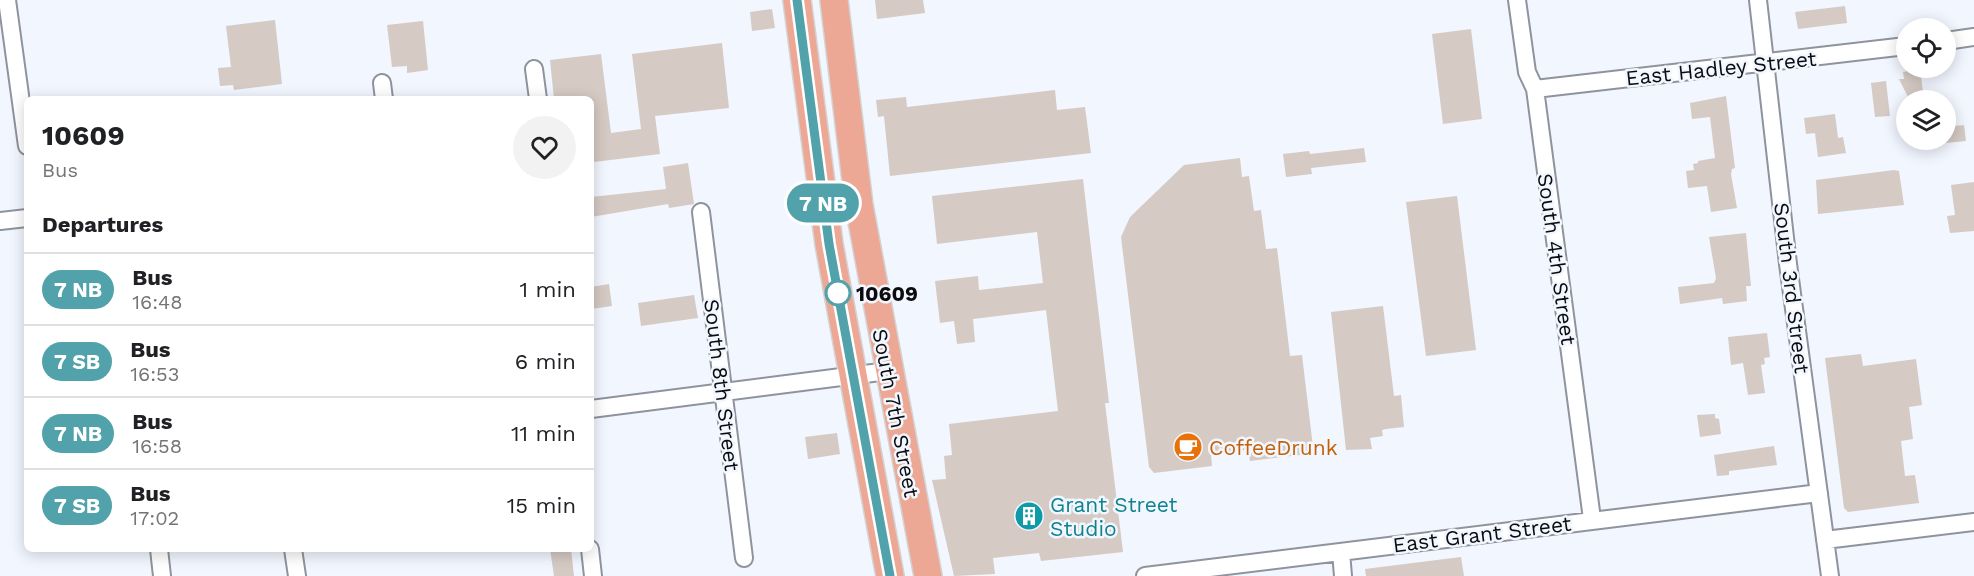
<!DOCTYPE html>
<html lang="en">
<head>
<meta charset="utf-8">
<style>
  :root { --surface:#fff; --page:#f2f2f2; --text:#202124; --muted:#757577; --line:#e0e0e0 }
  body { margin:0; font-family:"Work Sans",sans-serif; background:var(--page); color:var(--text); height:100vh; display:flex; flex-direction:column; font-size:22px; white-space:nowrap }
  * { box-sizing:border-box; margin:0 }
  p { font-size:20px; color:var(--muted) }
  .icon { flex:none; width:33px; height:33px; fill:none; stroke:currentColor; stroke-width:2; stroke-linecap:round; stroke-linejoin:round }
  .map { position:relative; flex:1; overflow:hidden }
  .side { position:absolute; left:24px; top:96px; width:570px; height:456px; display:flex; flex-direction:column; background:var(--surface); border-radius:9px; box-shadow:0 3px 15px #0003 }
  .side>* { flex:none }
  .badge { padding:0 12px; border-radius:20px; font-size:21px; line-height:39px }
  .controls { position:absolute; left:1896px; top:18px; display:grid; gap:12px }
  .controls a { display:grid; place-items:center; width:60px; height:60px; border-radius:50%; background:var(--surface); box-shadow:0 3px 15px #0003; font-size:30px }
  .map>.badge { position:absolute; translate:-50% -50%; box-shadow:0 0 0 3px #fff }
  h2 { padding:0 18px; font-size:22px; line-height:54px }
  .round { display:grid; place-items:center; flex:none; width:63px; height:63px; border-radius:32px; background:var(--page) }
  .summary { display:flex; align-items:center; justify-content:space-between; height:102px; padding:0 18px }
  h1 { font-size:28px; font-weight:700; line-height:45px }
  ul { padding:0; list-style:none }
  li { display:flex; align-items:center; gap:18px; height:72px; padding:0 18px; border-top:2px solid var(--line) }
  li div { flex:1 }
  li b { display:block; font-size:22px }
  li em { font-style:normal }
  li .badge { min-width:66px; font-weight:700; text-align:center }
  .map>svg:first-child { display:block }
</style>
</head>
<body>
<div class="map">
<svg width="1974" height="576" viewBox="0 0 1974 576">
  <rect width="100%" height="100%" fill="#f2f6fe"/>
  <path fill="#d5cac4" d="M875,0h48l2,13 -48,6z
    M1845,6l2,17 -49,6 -3,-17z
    M772,9l3,19 -23,3 -2,-19z
    M275,20l7,64 -48,6 -1,-5 -13,1 -2,-18 13,-1 -5,-41z
    M423,21l5,49 -21,3v-7l-15,1 -5,-42z
    M1471,29l11,90 -39,5 -11,-90z
    M722,43l7,65 -74,8 5,38 -66,8 -3,-63h-37l-4,-39 51,-6 10,79 30,-4 -9,-75z
    M1920,69l4,30 -16,-2 -9,-18h5l-1,-7z
    M1886,81l4,35 -15,1 -4,-34z
    M1055,90l2,20 28,-3 6,46 -201,23 -6,-60 -6,1 -2,-17 30,-3 1,10z
    M1726,96l9,72 -3,1 -1,5 6,34 -26,4 -4,-26 -19,2 -2,-17 8,-1 -1,-6 5,-1v-2l17,-3 -5,-41 -18,2 -2,-16z
    M1835,114l3,24 5,-1 3,16 -28,4 -3,-24 -9,1 -2,-16z
    M1964,125l2,16 -20,2v-16z
    M1364,148l2,14 -55,6 1,6 -26,3 -3,-23 26,-3 1,3z
    M1240,158l2,19 7,-1 5,35 7,-1 5,39 11,-1 13,108 12,-1 11,92 -5,7 -58,7 -2,-11 -37,4 1,12 -58,7 -5,-6 -28,-230 9,-20 54,-52z
    M688,163l6,41 -25,4 -1,-4 -77,13v-20l75,-8 -3,-22z
    M1894,170l5,1 5,34 -86,9 -2,-34z
    M1083,179l26,224h-4l18,149 -82,9 -2,-8 -46,5 2,16 -41,2 -22,-96 14,-1 -2,-23 8,-1 -3,-31 109,-13 -12,-101 -73,9 2,23 -18,2 -3,-23 -14,2 -5,-42 43,-5 1,14 64,-7 -6,-51 -100,12 -5,-48z
    M1974,182v49l-24,2 -3,-17 8,-1 -4,-30z
    M1457,196l19,154 -50,6 -20,-154z
    M1746,233l5,53h-5l1,15 -24,3 -1,-6 -42,6 -2,-17 36,-4 2,-5 -7,-41z
    M609,284l3,22 -21,3v-22z
    M694,295l4,23 -57,8 -3,-23z
    M1383,306l11,90 7,-1 3,32 -18,2 -4,1 1,6 -13,2 2,11 -26,1 -15,-138z
    M1767,333l3,24 -6,1 1,6 -4,1 4,28 -17,2 -5,-32 -12,2 -3,-28z
    M1861,354l2,12 53,-7 6,46 -13,2 4,32 -12,2 4,35 10,-1 4,28 -71,9 -4,-4 -19,-150z
    M1715,414v4l4,1 2,15 -21,3 -3,-22z
    M837,433l3,21 -32,5 -3,-22z
    M1774,446l3,19 -48,6v4l-12,1 -3,-21z
    M550,549h21l3,27h-20z
    M1461,557l3,19h-98l-1,-7z"/>
  <g fill="none" stroke-linecap="round" stroke-linejoin="round">
    <g stroke="#8f939d" stroke-width="20">
      <path id="minor" d="M7,0l20,146
        M1517,0l10,72 8,17 57,430
        M1758,0l30,264 42,312
        M1946,41l28,-4
        M534,69l4,30
        M382,83l2,16
        M1535,89l371,-43
        M701,212l43,346
        M0,221l27,-3
        M591,409l297,-38
        M1825,540l149,-18
        M159,549l3,27
        M293,549l4,27
        M590,549l3,27
        M1341,552l2,24
        M1145,576l674,-83"/>
    </g>
    <g stroke="#d3d3d4" stroke-width="30">
      <path id="primary" d="M797,0l32,244 61,332
        M834,0l25,205 69,371"/>
    </g>
    <use href="#minor" stroke="#fff" stroke-width="16"/>
    <use href="#primary" stroke="#eca895" stroke-width="27"/>
  </g>
  <g fill="none" stroke-linecap="round" stroke-linejoin="round">
    <g stroke="#fff" stroke-width="14">
      <path id="line" d="M797,0l32,244 61,332"/>
    </g>
    <use href="#line" stroke="#52a2ab" stroke-width="9"/>
  </g>
  <defs>
    <g id="cafe-disc" transform="scale(1.5)"><circle r="9.5" fill="#e8710a" stroke="#f2f6fe"/><path d="M-5.5-4.5H6V0H3Q3 3.5 0 3.5H-2.5Q-5.5 3.5-5.5 0ZM3-3.2v2h1.7v-2ZM-6 4.5H4V6H-6Z" fill="#fff"/></g>
    <g id="building-disc" transform="scale(1.5)"><circle r="9.5" fill="#0f9aa8" stroke="#f2f6fe"/><path d="M-4-6H4V6H1V3H-1V6H-4ZM-2.5-4.3h1.7v1.8h-1.7ZM.8-4.3h1.7v1.8H.8ZM-2.5-1h1.7V.8h-1.7ZM.8-1h1.7V.8H.8Z" fill="#fff"/></g>
  </defs>
  <g fill-rule="evenodd">
    <use href="#cafe-disc" x="1188" y="447"/>
    <use href="#building-disc" x="1029" y="516"/>
  </g>
  <circle fill="#fff" stroke="#52a2ab" stroke-width="3" cx="838" cy="293" r="12"/>
  <g text-anchor="middle" dominant-baseline="central" stroke-width="5" stroke-linejoin="round" paint-order="stroke">
    <g font-size="21" fill="#0b0c0f" stroke="#f2f6fe">
      <text transform="translate(1721 68) rotate(-6)">East Hadley Street</text>
      <text transform="translate(1557 259) rotate(82)">South 4th Street</text>
      <text transform="translate(1792 288) rotate(83)">South 3rd Street</text>
      <text transform="translate(722 385) rotate(83)">South 8th Street</text>
      <text transform="translate(896 413) rotate(79)">South 7th Street</text>
      <text transform="translate(1482 534) rotate(-7)">East Grant Street</text>
    </g>
    <g font-size="21" font-weight="bold" fill="#0b0c0f" stroke="#f2f6fe" text-anchor="start">
      <text x="856" y="293">10609</text>
    </g>
    <g font-size="21" fill="#c56008" stroke="#f2f6fe" text-anchor="start">
      <text x="1209" y="447">CoffeeDrunk</text>
    </g>
    <g font-size="21" fill="#0d838f" stroke="#f2f6fe" text-anchor="start">
      <text x="1050" y="504">Grant Street<tspan x="1050" dy="24">Studio</tspan></text>
    </g>
  </g>
</svg>
<div class="controls">
<a><svg class="icon" aria-label="locate" viewBox="0 0 24 24"><circle cx="12" cy="12" r="6"/><path d="M12 2v4M12 18v4M2 12h4M18 12h4"/></svg></a>
<a><svg class="icon" aria-label="layers" viewBox="0 0 24 24"><path d="M12 4l9 5-9 5-9-5zM3 14l9 5 9-5"/></svg></a>
</div>
<b class="badge" style="left:823px;top:203px;background:#52a2ab;color:#fff">7 NB</b>
<section class="side">
<div class="summary"><div><h1>10609</h1><p>Bus</p></div><a class="round"><svg class="icon" aria-label="heart" viewBox="0 0 24 24"><path d="M12 20l-8-8c-3-5 5-10 8-4 3-6 11-1 8 4z"/></svg></a></div>
<h2>Departures</h2>
<ul>
<li><span class="badge" style="background:#52a2ab;color:#fff">7 NB</span><div><b>Bus</b><p>16:48</p></div><em>1 min</em></li>
<li><span class="badge" style="background:#52a2ab;color:#fff">7 SB</span><div><b>Bus</b><p>16:53</p></div><em>6 min</em></li>
<li><span class="badge" style="background:#52a2ab;color:#fff">7 NB</span><div><b>Bus</b><p>16:58</p></div><em>11 min</em></li>
<li><span class="badge" style="background:#52a2ab;color:#fff">7 SB</span><div><b>Bus</b><p>17:02</p></div><em>15 min</em></li>
</ul>
</section>
</div>
</body>
</html>
